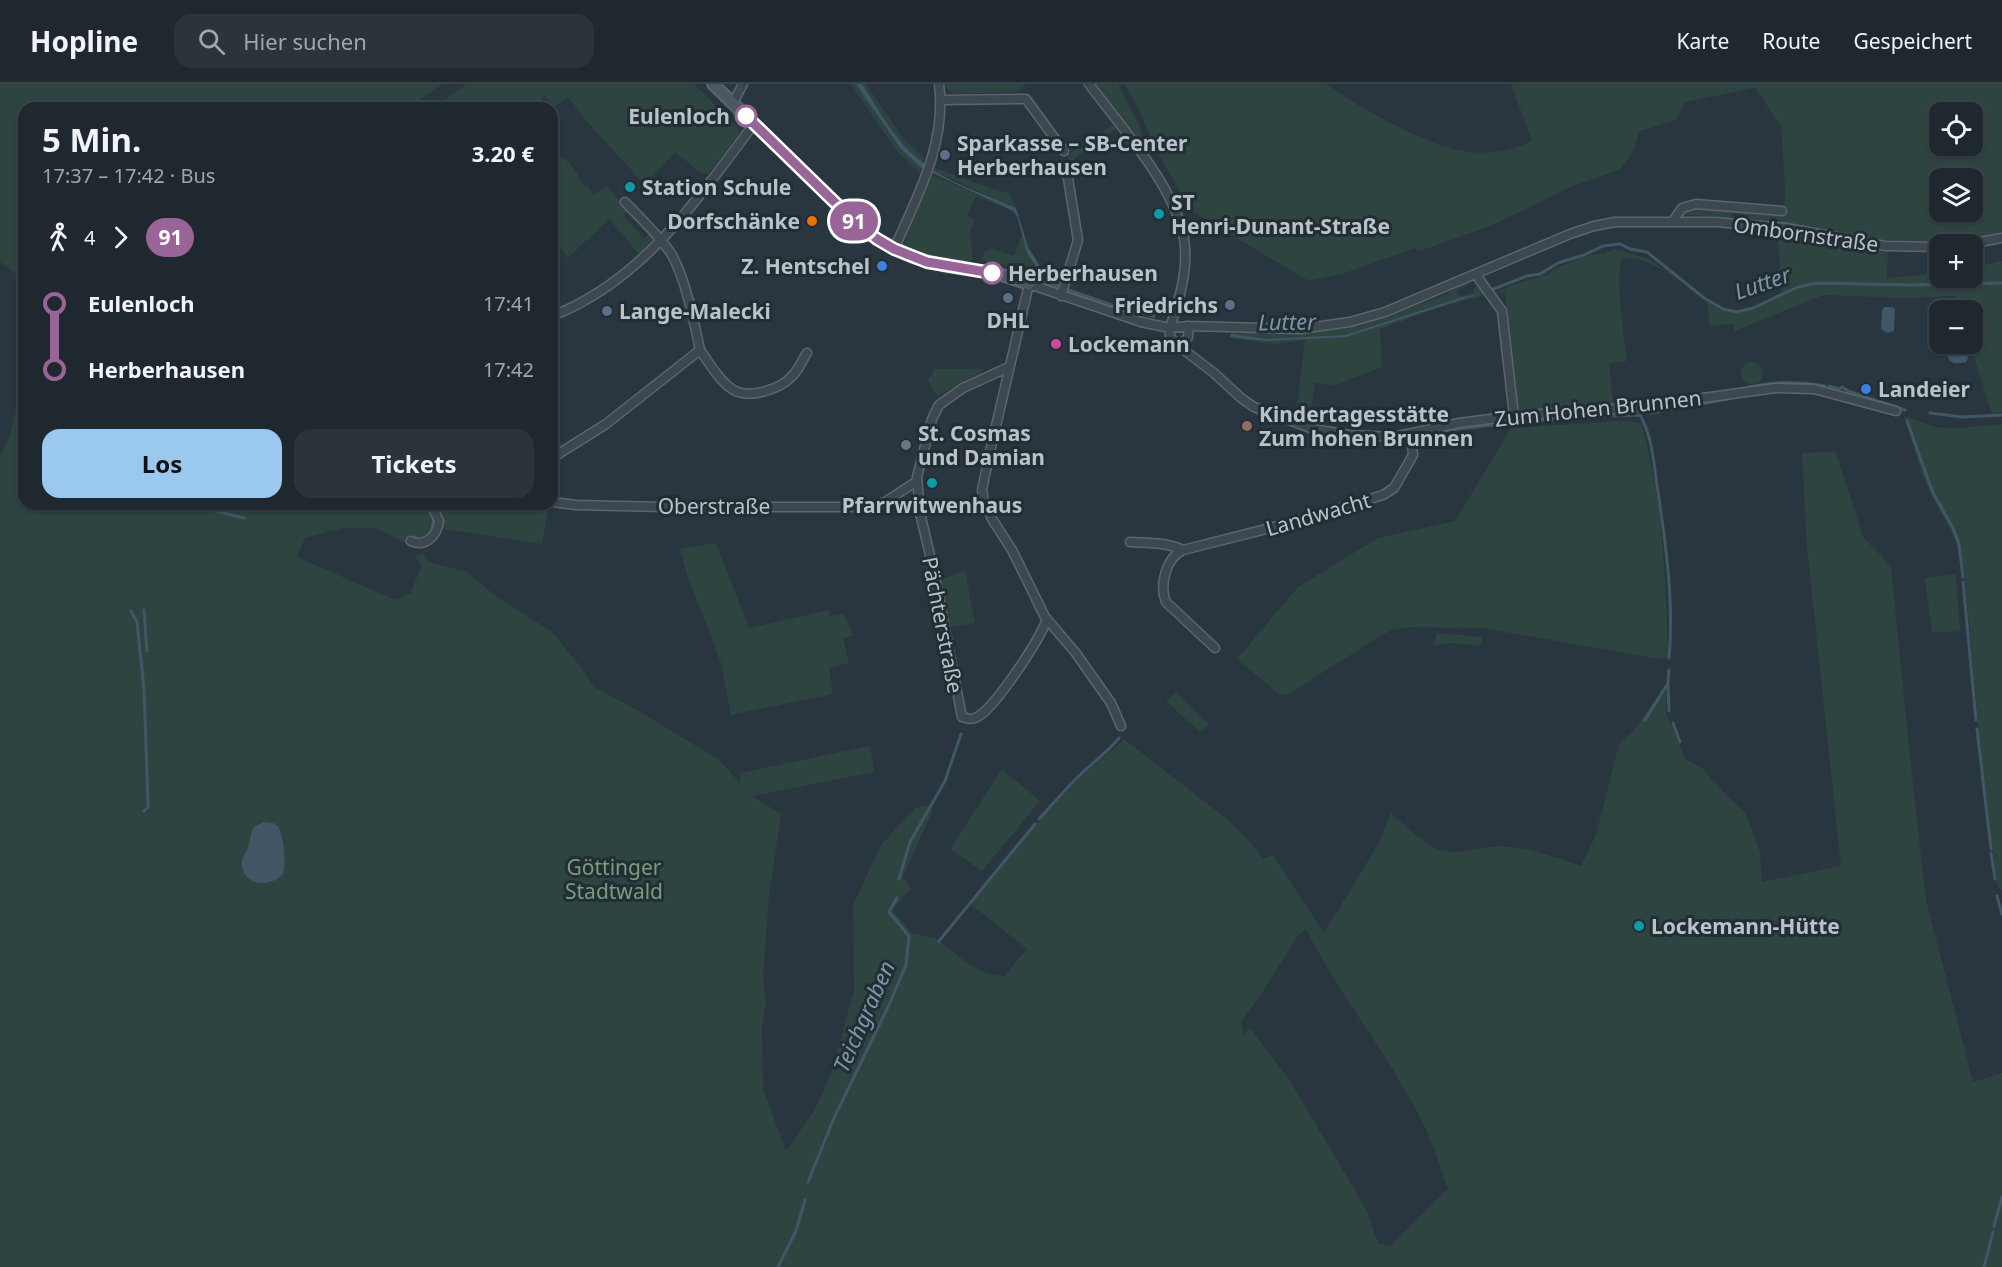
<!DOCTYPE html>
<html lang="de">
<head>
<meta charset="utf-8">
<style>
  :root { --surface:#1f282f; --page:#2c343b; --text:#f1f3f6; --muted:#a1a6aa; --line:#3c444b; --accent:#9ac8ee }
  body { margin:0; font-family:"Noto Sans",sans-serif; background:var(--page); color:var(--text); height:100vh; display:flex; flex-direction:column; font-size:22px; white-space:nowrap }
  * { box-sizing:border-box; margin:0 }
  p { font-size:20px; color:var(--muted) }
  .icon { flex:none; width:33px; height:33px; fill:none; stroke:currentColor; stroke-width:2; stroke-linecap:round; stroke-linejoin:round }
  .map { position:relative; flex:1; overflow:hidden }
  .drawer { position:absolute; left:18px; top:18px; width:540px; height:408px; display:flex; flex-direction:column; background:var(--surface); border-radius:18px; box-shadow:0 2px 4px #0004,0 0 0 2px var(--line) }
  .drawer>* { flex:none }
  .badge { padding:0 12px; border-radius:20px; font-size:21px; line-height:39px }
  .buttons { position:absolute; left:1929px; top:18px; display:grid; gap:12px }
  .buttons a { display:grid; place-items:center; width:54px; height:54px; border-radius:12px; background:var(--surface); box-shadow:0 2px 4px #0004,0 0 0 2px var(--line); font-size:30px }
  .map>.badge { position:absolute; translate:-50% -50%; box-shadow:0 0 0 3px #fff }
  .legs { display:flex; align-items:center; gap:9px; height:66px; padding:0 24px; font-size:20px }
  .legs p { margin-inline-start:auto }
  .head { display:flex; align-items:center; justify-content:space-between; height:102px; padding:0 24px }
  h1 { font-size:33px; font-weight:700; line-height:45px }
  .button { display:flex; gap:12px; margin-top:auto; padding:12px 24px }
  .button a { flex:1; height:69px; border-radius:18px; background:var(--accent); color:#111; font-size:24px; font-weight:700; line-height:69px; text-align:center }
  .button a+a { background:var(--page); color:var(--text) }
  ul { padding:0 24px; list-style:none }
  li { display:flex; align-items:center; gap:21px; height:66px; font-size:22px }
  li i { display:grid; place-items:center; width:9px; height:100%; margin:0 8px; background:currentColor }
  li i::after { content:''; width:15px; height:15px; margin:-8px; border:4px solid; border-radius:50%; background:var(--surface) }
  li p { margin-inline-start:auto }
  li:first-child i { background:linear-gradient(#0000 50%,currentColor 0) }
  li:last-child i { background:linear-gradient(currentColor 50%,#0000 0) }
  header { display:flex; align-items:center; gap:36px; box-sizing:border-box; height:84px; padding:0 30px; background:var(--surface); border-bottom:2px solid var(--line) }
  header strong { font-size:28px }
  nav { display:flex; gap:33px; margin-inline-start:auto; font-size:21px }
  .search { width:420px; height:54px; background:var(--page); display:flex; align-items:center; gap:15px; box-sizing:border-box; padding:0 21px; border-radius:18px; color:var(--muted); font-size:22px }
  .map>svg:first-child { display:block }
</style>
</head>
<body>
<header>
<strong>Hopline</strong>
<div class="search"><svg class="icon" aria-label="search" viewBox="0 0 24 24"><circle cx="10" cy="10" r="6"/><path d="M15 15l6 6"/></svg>Hier suchen</div>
<nav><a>Karte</a><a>Route</a><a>Gespeichert</a></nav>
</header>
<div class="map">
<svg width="2002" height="1183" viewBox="0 0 2002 1183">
  <rect width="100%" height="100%" fill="#29363f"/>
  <path fill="#2e4441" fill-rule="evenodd" d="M0,0h443l-36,24h-383v172l-24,-18z
    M467,0h227l43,43 2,7 -31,40 -7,-1 -26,-21 -31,32 -55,-60 -21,-27 -14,10 -9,-11 -14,12h-98z
    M851,0h15l37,54 21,20 -4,15 -25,-24z
    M946,0h79v1l-9,7 -62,2 -7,-5z
    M1095,0h23l21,40 9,28 -2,1z
    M1124,0h203c23,17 47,31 72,43 46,23 82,37 133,14l-21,-57h491v149l-47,9 -72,-1 -22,-3 -59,-13 -54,-4 -11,-4v-4h-4l-2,4 -50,-2 8,-7 95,1 1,-21 -4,-62 -26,-38 -70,14 -9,18 -36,11 -10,26 -10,12 -49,18 -81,39 -73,26 -2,-4 -73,26 -33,7 -118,-70 -35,-62 -20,-46zM1940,28h32v34h-32zM1940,94h32v34h-32z
    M1112,41l4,4 -41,29 -5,7 -3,-10 12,-9 2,2z
    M552,57l6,8 -2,2 7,9 2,-2 14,17 -2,2 7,9 3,-1 7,9 13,-8 21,24 -5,6 21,22 6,-5 2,3 1,4 -14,14 -30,-35 -41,39 -13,-17 -3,3z
    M935,84l61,22 13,3 7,15 -82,-37z
    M933,91l80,36 -37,-15 -9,20 8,4 -5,12 3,27 -6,5c-18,-3 -53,-5 -64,-19z
    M1777,149l29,3 82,17 -1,25 52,-5 1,5h32l1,-10 29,-7v151l-10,2 -22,-70h2v-34h-12l-5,-14 -54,2 -78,-3 -89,36 -1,-7 -23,2 -3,-24c7,4 14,9 22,10 15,2 40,-13 53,-20z
    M1022,150l5,19 11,18v4l-13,-6 -44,-9 3,-8 7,-4 23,8z
    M1615,165l34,10 33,24c-16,-11 -40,-29 -60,-24 -8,17 3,81 5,102l-18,2 4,42 -96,5 -11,-109 -1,-8h-10l17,-8 35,-10 9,-7 34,-13 13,-1z
    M1467,199h5l-15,7 2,6 15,-3 -1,-4 5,-3 7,9 -47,13 -58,21 2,38 -46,18 -21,-2 -5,35 -14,-3 9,-75 -31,4 -44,-6 2,-7 46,3 52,-5 79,-24 1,2 28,-9z
    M1741 289a11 11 0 1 1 22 0a11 11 0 1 1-22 0Z
    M933,285h53l-47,26 -6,-3 -5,-13 4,-4z
    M24,286v134h408c6,26 0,26 -17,44l-39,-20h-34l-37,10 -8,19 98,43 16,-7 10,-27 -6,-11 9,-2 4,9 39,10 30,25 54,34 29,35 14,21 45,24 80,49 21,23v-10l130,-27 4,26 -122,24 29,18 -12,82 -6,79 3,28 -4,23 1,63 23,62 28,-40 17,-37 23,-84 -1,-85 28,-60 34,-37 12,-2 6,4 -30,66 8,12 -19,23 21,23 22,4 32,25 20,11 17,2 23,-27 -58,-46c35,-39 67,-81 103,-118 16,-17 36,-30 52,-46l103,80 22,22 14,18 10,-4 51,78 56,-92 11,-28c13,11 35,34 53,38 16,3 30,-3 46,-4 31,-3 61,9 91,19l15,-31 23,-91 15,-14 33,-47 -1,30 19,46 18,10 22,25 20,18 15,40 2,30 79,-16 -34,-319 -5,-94 34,-1 27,85 28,29 19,191 16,143 47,182 29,-9v194h-2002v-810l10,-22zM1306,845c34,68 84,127 118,196 10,20 16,43 24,64l-58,57 -12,-3 -12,-34 -17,-29 -61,-102 -38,-50 -7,7 -2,-13 24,-34 32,-51z
    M1904,332l32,11 23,1 43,-4v466l-4,-3 -2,-10 -14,-109 -18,-201 -9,-27 -32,-63z
    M1621,337l20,2c22,76 25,155 27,234l-9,2 -177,-31 -68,-1 -20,2 -17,9 -85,54 -8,3 -5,-1 -42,-35 61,-72 80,-49 77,-17 56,-93z
    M437,420h74l1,2 1,-2h20l13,3 2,4 -6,33 -98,-15 -1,-13z
    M716,459l33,85 80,-18 1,6 14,-2 9,22 -10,2 6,25 -20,5 4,26 -102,21 -10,-52 -33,-86 -8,-28z
    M965,486l10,53 -25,4 -10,-47z
    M1956,490l4,57 -28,2 -7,-55z
    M1437,549l46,4 -3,9 -27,-3 -19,2z
    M1176,608l33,33 -9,7 -34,-31z
    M1002,685l38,32 -58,70 -32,-22z"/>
  <path fill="#415766" d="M856,0h6c16,25 32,55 55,74 27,24 66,35 99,50l12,39 15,24v8l73,26 39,9v4l-44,-10 -75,-27 2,-11 -11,-17 -10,-37 -4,-5 -93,-44 -19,-18z
    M1479,210l-133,43 -80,4 -36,-4 1,-3 35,5 80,-4 117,-38z
    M1884,223h8l3,2 -1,22 -7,2 -6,-4 1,-18z
    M1945,260h20l3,14 -2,4c-18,4 -18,-2 -21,-18z
    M263,738l10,1 5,3c6,11 8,36 5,48 -14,15 -43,12 -41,-14 1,-4 5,-8 6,-13 2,-6 3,-13 5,-19z"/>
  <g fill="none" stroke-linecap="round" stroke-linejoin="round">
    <path stroke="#415766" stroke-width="3" d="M1781,139l41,8
      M1939,160l29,-3
      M1491,206l36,-14 13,-2 18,-11 26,-8 19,-9 17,-2 10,5 17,3 57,46 19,11 14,3 16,-4 45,-21 18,-4 94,2 92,-2
      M1829,302l10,3 3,-2 6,4 57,19
      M1749,303c26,-6 51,-6 76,-1
      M1651,329l77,-14
      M1930,329l32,4 40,-2
      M1907,337l26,72 20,35 6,16 4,33
      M1442,347c66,-9 131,-14 198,-16 13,23 14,51 18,77 8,54 16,111 11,166
      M1433,350h2
      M198,420l18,7 28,7
      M511,422l1,-2
      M432,446l2,-13
      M1963,498l13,138
      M144,526l3,41
      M131,527l6,11 7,67 4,114v4l-4,4
      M1668,599l1,28
      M1645,636l23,-37 1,-13
      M1673,639l7,19
      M1977,645l14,120
      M1039,735c14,-15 27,-31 42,-45 13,-13 27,-22 38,-36
      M1991,769l4,26
      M899,795l11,-37 35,-61 16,-47
      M1997,812l5,18
      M939,857l96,-117
      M808,1098l26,-64 54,-111 18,-42 3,-29 -20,-24 8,-14
      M1994,1142l8,-29
      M778,1183l18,-36 9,-31
      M1984,1183l9,-35"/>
    <g stroke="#5b656c" stroke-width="11">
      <path id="street" d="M1089,0c32,43 93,110 96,164 2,28 -7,54 -15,80v9l10,10 34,26 27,25 13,9 59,22 37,6 44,2 65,-14 55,-7 125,-9 136,-19 39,1 82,22
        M941,16l85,-1 38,52
        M733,19l10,-19
        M1673,137l9,-13 14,-4 86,7
        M1969,160l33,-6
        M894,165c23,-52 53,-106 45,-165
        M1476,191l26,36 12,105
        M1061,212l17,-56 -12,-74
        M552,232c91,-35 146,-118 202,-192
        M1180,263l8,-10 1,-11
        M700,266c9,13 19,30 32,39 16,11 49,0 60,-13 7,-6 10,-16 15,-23
        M1009,283l-46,21 -24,17 -7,14 -15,58 3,36 14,59 28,145c6,2 11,3 17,-1 19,-13 60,-75 68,-97
        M552,362l6,8
        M552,374l54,-34 94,-74c-6,-29 -14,-69 -28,-95 -12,-19 -31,-36 -47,-53
        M552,418l24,3 87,2h203l19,-5 32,-21
        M411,457c15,7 26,-6 28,-20l-8,-17
        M1130,458c18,1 36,0 53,8
        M1215,564l-49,-46c-7,-17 0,-44 17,-52l107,-27 93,-28 11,-7 19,-33 -2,-21
        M1121,642l-10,-23 -36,-51 -30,-35 -33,-67 -20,-31 -8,-18 -2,-11 7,-34 40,-172 112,38 29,6 19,-2 111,3 50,-7 35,-10 185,-78 24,-8 21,-4h101l70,6 99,18 55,1"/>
    </g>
    <g stroke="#5b656c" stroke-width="14">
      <path id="secondary" d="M713,0l141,137 23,18 35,18 34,9 53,8 30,10"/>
    </g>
    <use href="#street" stroke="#3d474f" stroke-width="8"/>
    <use href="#secondary" stroke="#4b5762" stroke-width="10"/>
  </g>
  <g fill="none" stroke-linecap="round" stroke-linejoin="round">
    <g stroke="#fff" stroke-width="14">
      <path id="line-1" d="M746,32l108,105 23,18 17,10 33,13 65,11"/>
    </g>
    <use href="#line-1" stroke="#996498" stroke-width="9"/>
  </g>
  <g fill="#fff" stroke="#996498" stroke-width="3">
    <circle cx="746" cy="32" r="10"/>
    <circle cx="992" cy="189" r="10"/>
  </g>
  <g fill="#5c6f8a" stroke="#222d34" stroke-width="2">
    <circle cx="945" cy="71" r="6"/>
    <circle cx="1008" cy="214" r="6"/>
    <circle cx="1230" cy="221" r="6"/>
    <circle cx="607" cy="227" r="6"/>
  </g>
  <g fill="#0f9aa8" stroke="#222d34" stroke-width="2">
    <circle cx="630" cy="103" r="6"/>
    <circle cx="1159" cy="130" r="6"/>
    <circle cx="932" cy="399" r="6"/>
    <circle cx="1639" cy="842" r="6"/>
  </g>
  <circle fill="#e8710a" stroke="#222d34" stroke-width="2" cx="812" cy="137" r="6"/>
  <g fill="#3f7fe0" stroke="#222d34" stroke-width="2">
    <circle cx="882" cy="182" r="6"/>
    <circle cx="1866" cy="305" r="6"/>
  </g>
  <circle fill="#d1479c" stroke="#222d34" stroke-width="2" cx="1056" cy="260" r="6"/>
  <circle fill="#8d6e63" stroke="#222d34" stroke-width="2" cx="1247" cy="342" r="6"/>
  <circle fill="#6b7280" stroke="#222d34" stroke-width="2" cx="906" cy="361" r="6"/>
  <g text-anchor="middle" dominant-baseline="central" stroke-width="6" stroke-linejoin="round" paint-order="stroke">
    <g font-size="21" font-weight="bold" fill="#b9c2c9" stroke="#222d34" text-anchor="end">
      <text x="730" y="32">Eulenloch</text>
      <text x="1008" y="189" text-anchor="start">Herberhausen</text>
    </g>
    <g font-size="21" font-weight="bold" fill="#b9c2c9" stroke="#222d34" text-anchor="start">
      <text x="957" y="59">Sparkasse – SB-Center<tspan x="957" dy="24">Herberhausen</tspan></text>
      <text x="642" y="103">Station Schule</text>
      <text x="1171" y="118">ST<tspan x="1171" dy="24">Henri-Dunant-Straße</tspan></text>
      <text x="800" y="137" text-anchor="end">Dorfschänke</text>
      <text x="870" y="182" text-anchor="end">Z. Hentschel</text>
      <text x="1218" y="221" text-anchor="end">Friedrichs</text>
      <text x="619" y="227">Lange-Malecki</text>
      <text x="1008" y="236" text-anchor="middle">DHL</text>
      <text x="1068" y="260">Lockemann</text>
      <text x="1878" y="305">Landeier</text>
      <text x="1259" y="330">Kindertagesstätte<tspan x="1259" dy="24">Zum hohen Brunnen</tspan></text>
      <text x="918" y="349">St. Cosmas<tspan x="918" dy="24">und Damian</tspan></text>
      <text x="932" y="421" text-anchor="middle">Pfarrwitwenhaus</text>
      <text x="1651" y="842">Lockemann-Hütte</text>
    </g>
    <g font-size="21" fill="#b9c2c9" stroke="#222d34">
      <text transform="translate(1806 150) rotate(8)">Ombornstraße</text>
      <text transform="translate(1598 324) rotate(-6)">Zum Hohen Brunnen</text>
      <text x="714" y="422">Oberstraße</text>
      <text transform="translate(1318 430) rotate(-16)">Landwacht</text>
      <text transform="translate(943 541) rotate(79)">Pächterstraße</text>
    </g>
    <g font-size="21" fill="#7a9d7c" stroke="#222d34">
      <text x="614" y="783">Göttinger<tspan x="614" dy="24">Stadtwald</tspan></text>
    </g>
    <g font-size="22" font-style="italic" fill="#7d97a9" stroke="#222d34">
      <text transform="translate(1762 198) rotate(-19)">Lutter</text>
      <text transform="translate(1287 237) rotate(-1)">Lutter</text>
      <text transform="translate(863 932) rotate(-66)">Teichgraben</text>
    </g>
  </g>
</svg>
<div class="buttons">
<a><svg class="icon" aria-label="locate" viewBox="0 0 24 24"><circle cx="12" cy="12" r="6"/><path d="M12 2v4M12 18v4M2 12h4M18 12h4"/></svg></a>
<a><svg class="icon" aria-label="layers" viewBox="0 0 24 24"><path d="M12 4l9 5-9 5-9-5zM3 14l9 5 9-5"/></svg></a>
<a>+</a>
<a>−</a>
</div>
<b class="badge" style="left:854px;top:137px;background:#996498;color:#fff">91</b>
<section class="drawer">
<div class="head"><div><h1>5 Min.</h1><p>17:37 – 17:42 · Bus</p></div><b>3.20 €</b></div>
<div class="legs"><svg class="icon" aria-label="walk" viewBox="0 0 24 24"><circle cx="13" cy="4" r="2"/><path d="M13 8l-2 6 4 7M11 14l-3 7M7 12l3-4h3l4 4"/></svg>4<svg class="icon" aria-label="forward" viewBox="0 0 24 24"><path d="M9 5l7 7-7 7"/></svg><b class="badge" style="background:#996498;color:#fff">91</b></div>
<ul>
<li><i style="color:#996498"></i><b>Eulenloch</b><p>17:41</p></li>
<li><i style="color:#996498"></i><b>Herberhausen</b><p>17:42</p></li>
</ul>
<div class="button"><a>Los</a><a>Tickets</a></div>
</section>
</div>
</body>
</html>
